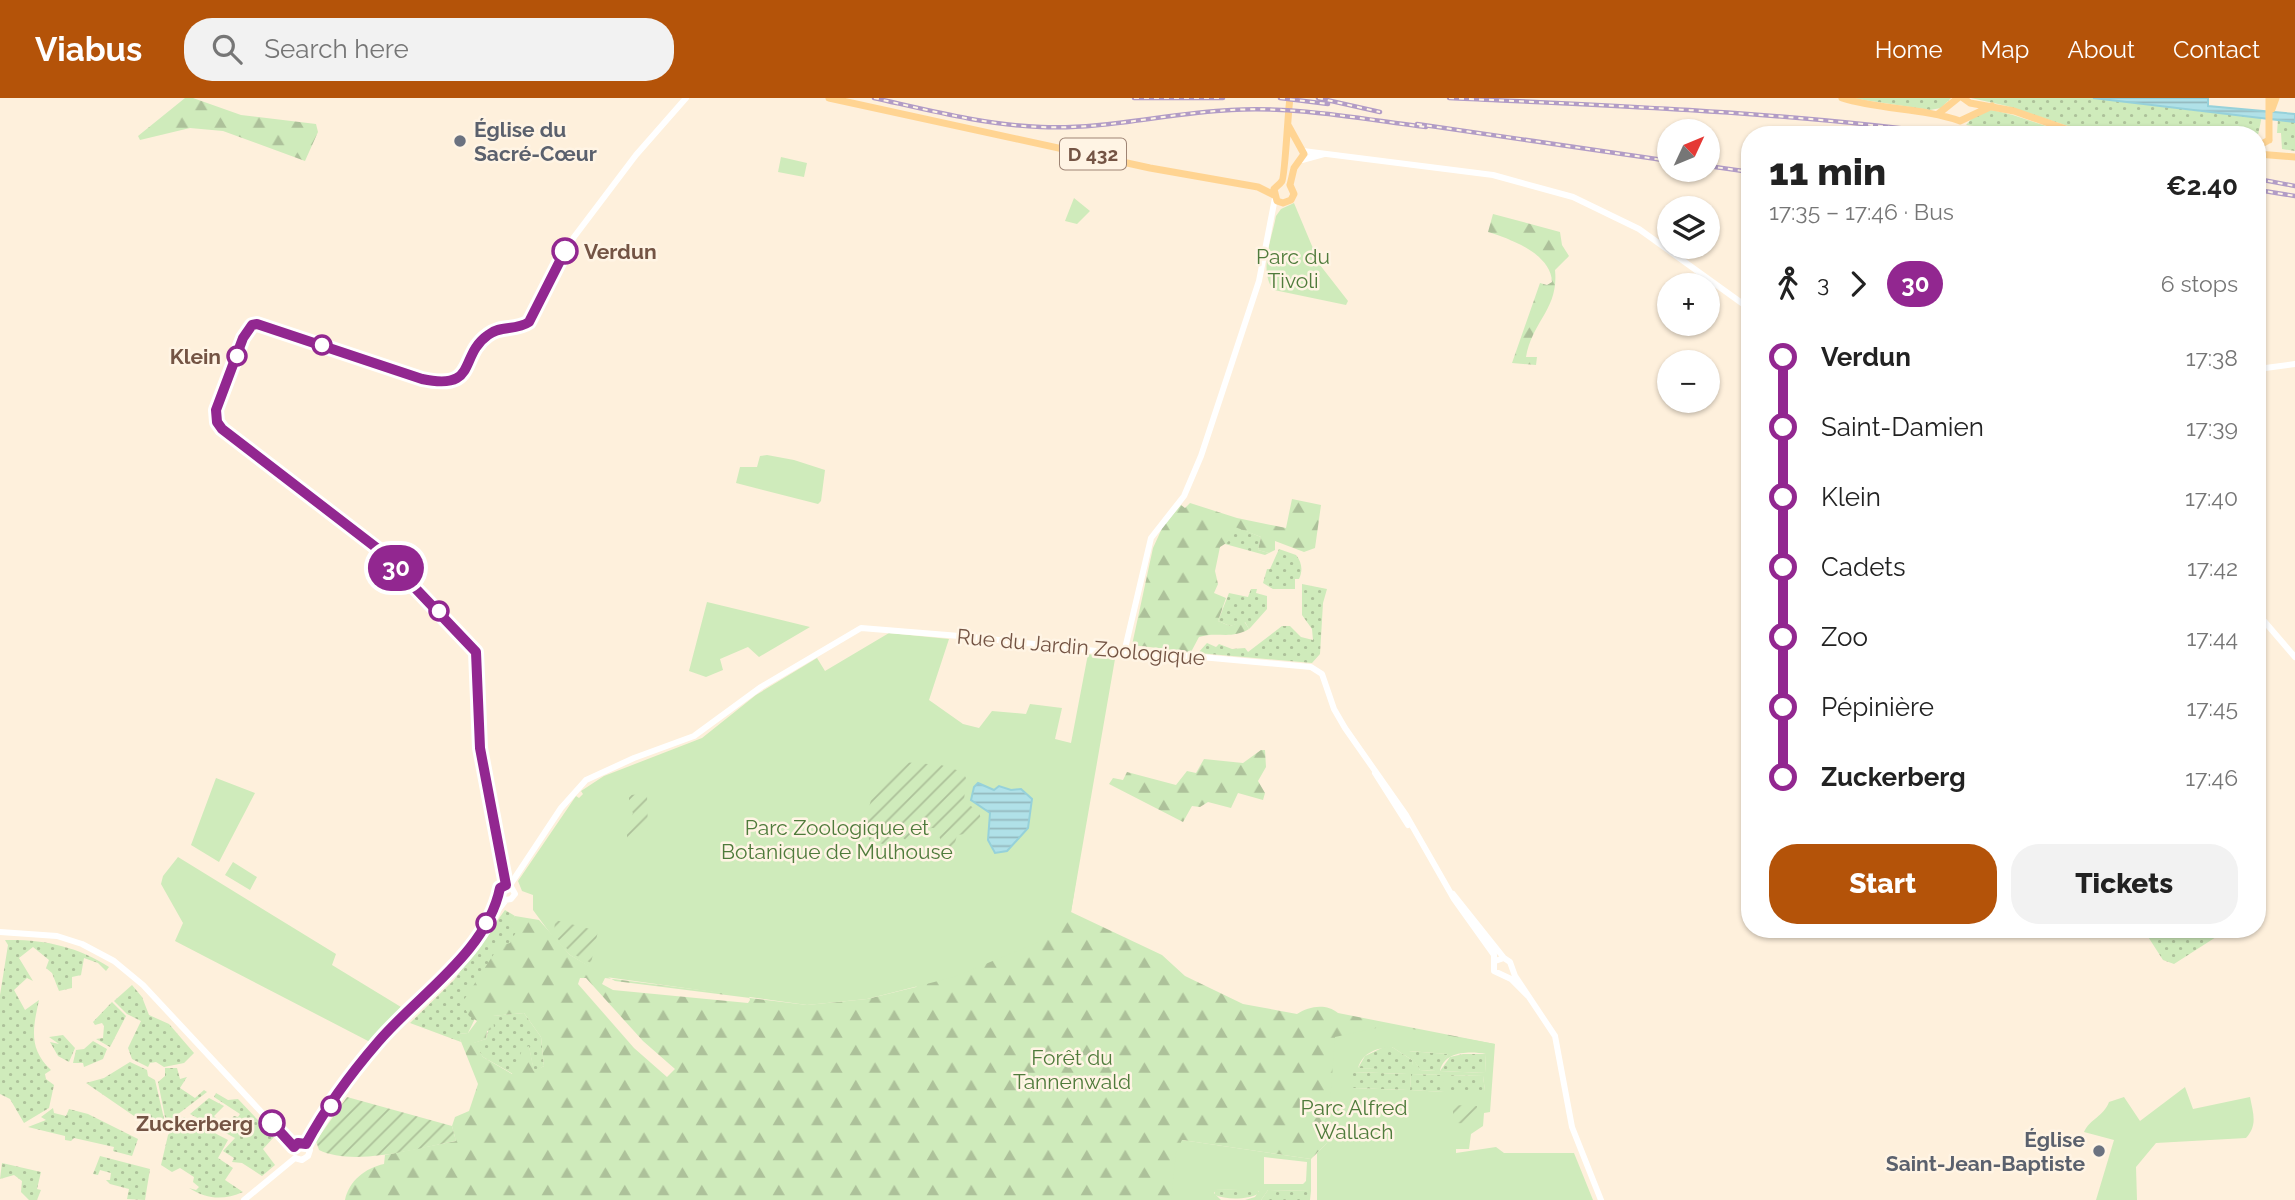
<!DOCTYPE html>
<html lang="en">
<head>
<meta charset="utf-8">
<style>
  :root { --surface:#fff; --page:#f2f2f2; --text:#222; --muted:#767676; --accent:#b45309 }
  body { margin:0; font-family:Raleway,sans-serif; background:var(--page); color:var(--text); height:100vh; display:flex; flex-direction:column; font-size:26px; white-space:nowrap }
  * { box-sizing:border-box; margin:0 }
  p { font-size:23px; color:var(--muted) }
  .icon { flex:none; width:38px; height:38px; fill:none; stroke:currentColor; stroke-width:2; stroke-linecap:round; stroke-linejoin:round }
  .map { position:relative; flex:1; overflow:hidden }
  .drawer { position:absolute; left:1741px; top:28px; width:525px; height:812px; display:flex; flex-direction:column; background:var(--surface); border-radius:28px; box-shadow:0 2px 5px #0004 }
  .drawer>* { flex:none }
  .badge { padding:0 14px; border-radius:23px; font-size:24px; line-height:46px }
  .needle { width:46px; rotate:46deg }
  .tools { position:absolute; left:1657px; top:21px; display:grid; gap:14px }
  .tools a { display:grid; place-items:center; width:63px; height:63px; border-radius:50%; background:var(--surface); box-shadow:0 2px 5px #0004; font-size:35px }
  .map>.badge { position:absolute; translate:-50% -50%; box-shadow:0 0 0 4px #fff }
  .legs { display:flex; align-items:center; gap:10px; height:77px; padding:0 28px; font-size:23px }
  .legs p { margin-inline-start:auto }
  .head { display:flex; align-items:center; justify-content:space-between; height:119px; padding:0 28px }
  h1 { font-size:38px; font-weight:800; line-height:52px }
  .action { display:flex; gap:14px; margin-top:auto; padding:14px 28px }
  .action a { flex:1; height:80px; border-radius:28px; background:var(--accent); color:#fff; font-size:28px; font-weight:800; line-height:80px; text-align:center }
  .action a+a { background:var(--page); color:var(--text) }
  ul { padding:0 28px; list-style:none }
  li { display:flex; align-items:center; gap:24px; height:70px; font-size:26px }
  li i { display:grid; place-items:center; width:10px; height:100%; margin:0 9px; background:currentColor }
  li i::after { content:''; width:18px; height:18px; margin:-9px; border:5px solid; border-radius:50%; background:var(--surface) }
  li p { margin-inline-start:auto }
  li:first-child i { background:linear-gradient(#0000 50%,currentColor 0) }
  li:last-child i { background:linear-gradient(currentColor 50%,#0000 0) }
  header { display:flex; align-items:center; gap:42px; box-sizing:border-box; height:98px; padding:0 35px; background:var(--accent); color:#fff }
  header strong { font-size:33px }
  nav { display:flex; gap:38px; margin-inline-start:auto; font-size:24px }
  .search { width:490px; height:63px; background:var(--page); display:flex; align-items:center; gap:18px; box-sizing:border-box; padding:0 24px; border-radius:28px; color:var(--muted); font-size:26px }
  .map>svg:first-child { display:block }
</style>
</head>
<body>
<header>
<strong>Viabus</strong>
<div class="search"><svg class="icon" aria-label="search" viewBox="0 0 24 24"><circle cx="10" cy="10" r="6"/><path d="M15 15l6 6"/></svg>Search here</div>
<nav><a>Home</a><a>Map</a><a>About</a><a>Contact</a></nav>
</header>
<div class="map">
<svg width="2295" height="1102" viewBox="0 0 2295 1102">
  <defs>
    <pattern id="grass-dots" width="8" height="8" patternUnits="userSpaceOnUse" patternTransform="scale(1.75)"><rect width="8" height="8" fill="#cfebbb"/><path d="M2 2h.1M6 6h.1" fill="none" stroke="#adc19a" stroke-width="1.8" stroke-linecap="round"/></pattern>
    <pattern id="forest-firs" width="22" height="20" patternUnits="userSpaceOnUse" patternTransform="scale(1.75)"><rect width="22" height="20" fill="#cfebbb"/><path d="M5 1l3.5 6h-7zM16 11l3.5 6h-7z" fill="#adc19a"/></pattern>
    <pattern id="garden-furrows" width="10" height="10" patternUnits="userSpaceOnUse" patternTransform="scale(1.75)"><rect width="10" height="10" fill="#cfebbb"/><path d="M-1 1l2-2M0 10L10 0M9 11l2-2" fill="none" stroke="#adc19a"/></pattern>
    <pattern id="water-rules" width="6" height="5" patternUnits="userSpaceOnUse" patternTransform="scale(1.75)"><rect width="6" height="5" fill="#b0e1e8"/><path d="M0 2.5h6" fill="none" stroke="#94b9be"/></pattern>
  </defs>
  <rect width="100%" height="100%" fill="#fef0dc"/>
  <path fill="url(#grass-dots)" d="M1851,0h100l-10,10 -11,2z
    M1971,0h122l113,14 6,-2 50,6 -4,19h-124l-66,-9 -61,-20z
    M1991,12c31,5 58,20 89,25h-38l-76,-10 8,-9z
    M2278,21l17,3v29l-13,-2 -1,-16h-4z
    M1234,428l27,11 -3,13 11,3 -4,2 -40,-11z
    M1279,451l17,6c6,7 7,16 3,24h-4v10h-22l-10,-6 4,-14h3z
    M1302,486l25,5 -4,14 -3,51 -8,9 -114,-10 9,-10 9,4 3,-3 13,5 13,-1 3,4 34,-26h8l11,11 12,3 -1,-11 -10,-14z
    M1251,491h6l-1,4 11,3v13l-16,18 -2,2 -4,-7 -15,4 -12,-5 11,-28 19,4z
    M505,812l10,6 -6,9 8,7 -49,101 -9,1 2,8 -51,-19 44,-43z
    M2143,831h83l1,1 -53,34 -11,-4z
    M5,842c37,-1 72,6 104,27l-3,4 -8,-8 -14,-5 -3,17 -9,2v11l-13,3 -7,-18 -6,-5 3,-8 -16,-13 -14,11 14,23 -6,-3 -13,12 11,20 14,-10c-6,28 -11,48 12,70l-6,4 1,5 8,6 -5,23 -25,15 -14,-24 -10,-5v-99l8,-50z
    M132,887l10,12 7,18 20,9 25,29 -10,10 -20,4 -8,-5 -6,1 -2,4 -16,-8 -4,-11 13,-27 -14,-7 -13,-13z
    M112,904l14,14 -16,31 -14,-8 7,-1 1,-12 -2,-3 -7,2 -2,-3z
    M524,915l17,24 3,29 -10,6 -5,-25 -16,27 -30,-17 -10,-14 13,-4 6,-23z
    M63,937l12,13 -6,14 -11,-6 -8,-14 9,2 -10,-7z
    M93,943l14,8 -4,10 -19,8 -1,-4h-10l3,-13 8,-1z
    M1384,949h8l20,13 2,11 -56,-3 7,-12z
    M1408,953l40,3 -12,17 -16,-1z
    M1463,956h23l-1,19 -45,-2 10,-14z
    M130,964l17,8 1,6 7,4 10,43 -5,4h-10l-64,-44 18,-5z
    M165,970h12l3,11 7,-2 -7,11 15,10 9,-8 3,2 -38,29 -4,-4 -7,-35 7,-6z
    M1352,974l55,2v16l-55,-2z
    M1411,976l34,1 -1,17 -34,-2z
    M1448,977l35,1 2,15 -37,1z
    M216,995l12,7 10,-1 36,38 -11,12 12,16 -13,11 -20,-13 -10,-1 2,-4 -11,-7 12,-13 -45,-24 19,-16 15,8 -10,10 10,10 10,-10 4,1 2,-3 -26,-17z
    M53,1010l1,5 12,3 3,-7 19,5 50,25 -6,17 -19,-5 1,-4 -40,-9 -3,3 -6,-1v-4l-37,-9 18,-7 -5,-3z
    M184,1019l44,23 -10,18 15,10 -8,12 18,12c-19,8 -35,8 -54,-4l7,2 3,-3 -6,-5 1,-5 -14,-9 -8,4 -11,-7 7,-30z
    M100,1058l50,13 -5,31 -18,-1 2,-10 -19,-5 -4,-4h4l1,-7 -11,-3 -2,5 -5,-1z
    M2,1065l39,9 -4,17 4,1 -4,10h-8l-8,-8 1,-11 -8,-6 -14,4z
    M1215,1091l42,1 3,3c-12,7 -34,7 -45,2z
    M1268,1092l42,1v9h-49z"/>
  <path fill="url(#forest-firs)" fill-rule="evenodd" d="M185,0h8l48,17 75,9 2,8 -13,29 -82,-30 -33,-3 -50,12 -2,-4z
    M1493,116l67,18 2,13 7,11 -14,14c4,39 -23,51 -29,87h11l-1,8 -24,-2 28,-80 7,2 5,-3c-1,-28 -41,-43 -64,-50z
    M1292,401l29,6 -6,43 -11,4 -29,-11v9l-6,3 -11,-3 3,-13 -26,-10 -7,15 -8,5 -5,24 3,13 -4,9 12,5 -8,23 12,5 14,-5 5,8c-18,11 -32,2 -50,8l-8,15 -59,-7 21,-97 10,-22 18,-21 4,3 5,-5 47,15 49,10z
    M1261,652h4l1,17 -8,14 7,12 -2,7 -25,-7 -7,15 -23,-6 -8,5 -8,-1 -9,16 -74,-38 4,-6 10,2 4,-8 49,13 11,-14 9,2 8,-14 39,4z
    M1092,680l-21,134 91,43 23,21 58,28 54,10c12,-8 29,-11 41,-1l157,31h-103l-27,6 -36,61 44,-14v5l16,1 1,-5 16,-4 -79,49 -16,16 -129,-19 -5,60h-832c4,-19 20,-32 39,-36l1,-9 71,-14 -4,-15 3,-9 14,-6 9,-27 -20,-50 10,-1 9,-12 -8,-5 -7,-13 37,-57 11,-3 6,-11 -8,-7 7,-9 24,4 31,35 45,26 192,24 60,-6 49,-12zM580,880h6l57,63 32,28 -8,8 -33,-29 -56,-64zM605,880l144,18 1,4 -2,3 -135,-13 -11,-6zM524,915l17,24 3,29 -10,5 -5,-25 -6,2 -11,26 -29,-17 -9,-14 12,-4 1,-8 7,-3 -1,-12z"/>
  <path fill="#cfebbb" fill-rule="evenodd" d="M781,59l26,6 -3,14 -26,-5z
    M1074,100l16,13 -13,13 -12,-3z
    M1294,105l26,62 28,36 -2,4 -72,-15c-16,-18 -2,-52 2,-74l5,-7z
    M767,357l27,5 31,10 -4,31 -3,3 -82,-21 4,-16h17l3,-11z
    M707,504l103,25 -51,30 -11,-10 -28,12 3,11 -17,7 -17,-6z
    M889,535l60,6 -20,61 34,24 16,4 13,-17 34,3 4,-10 32,4 -7,31 16,4 17,-89 27,5 -45,259 -15,17 -101,42 -87,22 -60,6 -201,-28 -36,-22 -17,-18 -20,-27v-15l-11,-4 -4,-10 58,-85 3,2 4,-4 -2,-3 23,-15 98,-38 54,-43 61,-37 8,13z
    M216,680l39,15 -36,69 -28,-17z
    M178,759l158,97 -4,11 69,42 -31,35 -195,-101 8,-18 -22,-39 2,-8z
    M233,764l24,15 -7,13 -25,-15z
    M1390,927l105,19 -5,68 -6,1 -1,13 -12,8 -2,15h-13v4l40,-6 8,6h70l19,47h-276v-47l10,-10 8,-106zM1392,949l20,13 1,10 -55,-2c5,-16 19,-20 34,-21zM1409,953l38,3h1l-13,17 -15,-1zM1486,956l-1,19 -45,-2c4,-20 30,-20 46,-17zM1352,974l55,2v16l-55,-2zM1411,976l33,1v17l-34,-2zM1448,977l35,1 2,15h-37z
    M2185,989l8,22 57,-12c3,16 8,28 -4,41l-90,5 -20,24 1,33h-41l18,-60 -30,-8c6,-13 20,-16 25,-30l15,-5 16,24z
    M1182,1042l129,19v41l-1,-9 -42,-1 -7,10h-16l10,-3 4,-6 -42,-2 -3,4 7,7h-50l5,-47zM1264,1059l43,5 -1,19 -3,3h-39z"/>
  <path fill="url(#garden-furrows)" d="M902,664l39,3 22,7 3,6 -2,23 15,11 3,11 -8,10 -17,2 -4,16 -8,-1 -6,-14 4,-5c-15,-8 -22,2 -32,13l-8,-6h-8l-2,16 -10,-10 -14,-4c-6,-30 5,-63 33,-78z
    M647,696l1,37 -12,1 1,9 -10,2v-16l6,-14 -4,-6v-12z
    M555,822l43,11 -7,32 -20,-10 -17,-18z
    M347,999l105,29 4,15c-37,7 -103,26 -137,9l-3,-9z
    M1453,1007l24,1v14l-4,4 -16,-1 -4,-4z"/>
  <path fill="url(#water-rules)" stroke="#96d1da" stroke-width="2" d="M2093,0h115v8l87,8v8z
    M978,685l16,7 5,-4 12,4 10,-1 11,10 -4,29 -21,23 -12,2 -7,-13 2,-27 -19,-13 3,-13z"/>
  <g fill="none" stroke-linecap="round" stroke-linejoin="round">
    <path stroke="#fff" stroke-width="6" d="M1303,53l190,24 80,22 66,32 111,80
      M1302,62l22,-6
      M2258,271l37,-5
      M2258,516l37,43
      M1124,555l27,-115 33,-42 17,-40 58,-175 16,-83
      M1375,675l33,52
      M506,787l-27,-137 -3,-96 -98,-103 -156,-120 -7,-16 28,-75 9,-13 5,-1 165,55c58,12 36,-23 66,-44 13,-10 28,-3 41,-13l45,-85 62,-82 50,-57
      M510,787l51,-77 25,-28 48,-22 60,-22 67,-49 100,-59 111,9 142,16 76,3 121,11 11,7 12,35 11,19 61,87 48,84 40,56v16l17,8 18,18
      M1453,796l51,64
      M505,802l6,-1 4,-5 -5,-9
      M493,814l8,-24 5,-3
      M0,834l57,4 25,8 32,17 29,24 151,162
      M1495,863l9,-3 6,4 5,14 40,60 17,91 29,73
      M306,1046l70,-100 67,-64 63,-80
      M295,1060l7,2 6,-4 2,-6 -4,-6
      M244,1102l51,-42"/>
    <path stroke="#ffd492" stroke-width="7" d="M829,0l321,70 108,19 16,8
      M1290,0c-2,12 -5,79 -8,83 -2,3 -5,5 -8,8l3,12 6,2 8,-3 3,-6 -4,-9
      M1842,0c38,12 81,10 118,23l32,-15
      M1963,0l7,5 44,8 52,18 58,6
      M2269,0v42
      M2272,11l4,-11
      M1938,16l20,-16
      M1288,27l16,29 -10,14 -4,17
      M2258,48l11,-6
      M2258,56l37,3"/>
    <g stroke="#b29cc6" stroke-width="4.5">
      <path id="rail" d="M874,0c54,12 111,27 167,29 64,3 126,-14 190,-17 65,-4 130,9 195,17
        M1134,0h89
        M1280,0l48,6
        M1318,0l62,14
        M1449,0c169,8 337,14 505,37
        M1417,26l253,37
        M1965,31l43,6
        M1944,32l32,5
        M1708,68l42,6
        M2258,81l37,7
        M2258,92l37,6"/>
    </g>
    <use href="#rail" stroke="#fff4e4" stroke-width="2" stroke-dasharray="5" stroke-linecap="butt"/>
  </g>
  <g fill="none" stroke-linecap="round" stroke-linejoin="round">
    <g stroke="#fff" stroke-width="16">
      <path id="line-1" d="M272,1025l22,24 4,-4 8,1c19,-35 46,-72 72,-102 40,-47 109,-90 122,-154l6,-3 -26,-137 -4,-96 -98,-103 -156,-120 -5,-7 -1,-12 27,-72 9,-13 5,-1 165,55c57,12 36,-23 66,-44 12,-10 28,-4 41,-13l36,-71"/>
    </g>
    <use href="#line-1" stroke="#922790" stroke-width="10"/>
  </g>
  <g fill="#6b7280" stroke="#fff4e4" stroke-width="2.5">
    <circle cx="460" cy="43" r="7"/>
    <circle cx="2099" cy="1053" r="7"/>
  </g>
  <g fill="#fff" stroke="#922790" stroke-width="3.5">
    <circle cx="565" cy="153" r="12"/>
    <circle cx="322" cy="247" r="9"/>
    <circle cx="237" cy="258" r="9"/>
    <circle cx="439" cy="513" r="9"/>
    <circle cx="486" cy="825" r="9"/>
    <circle cx="331" cy="1008" r="9"/>
    <circle cx="272" cy="1025" r="12"/>
  </g>
  <g text-anchor="middle" dominant-baseline="central" stroke-width="5" stroke-linejoin="round" paint-order="stroke">
    <rect fill="#fff4e4" stroke="#9e8474" stroke-width="2" x="1060" y="40.5" width="66" height="31" rx="5"/>
    <g font-size="19" font-weight="bold" fill="#745444">
      <text x="1093" y="56">D 432</text>
    </g>
    <g font-size="21" font-weight="bold" fill="#5b616d" stroke="#fff4e4" text-anchor="start">
      <text x="474" y="31">Église du<tspan x="474" dy="24">Sacré-Cœur</tspan></text>
      <text x="2085" y="1041" text-anchor="end">Église<tspan x="2085" dy="24">Saint-Jean-Baptiste</tspan></text>
    </g>
    <g font-size="21" font-weight="bold" fill="#745444" stroke="#fff4e4" text-anchor="end">
      <text x="584" y="153" text-anchor="start">Verdun</text>
      <text x="221" y="258">Klein</text>
      <text x="253" y="1025">Zuckerberg</text>
    </g>
    <g font-size="21" fill="#4f7b3b" stroke="#fff4e4">
      <text x="1293" y="158">Parc du<tspan x="1293" dy="24">Tivoli</tspan></text>
      <text x="837" y="729">Parc Zoologique et<tspan x="837" dy="24">Botanique de Mulhouse</tspan></text>
      <text x="1072" y="959">Forêt du<tspan x="1072" dy="24">Tannenwald</tspan></text>
      <text x="1354" y="1009">Parc Alfred<tspan x="1354" dy="24">Wallach</tspan></text>
    </g>
    <g font-size="21" fill="#745444" stroke="#fff4e4">
      <text transform="translate(1081 549) rotate(5)">Rue du Jardin Zoologique</text>
    </g>
  </g>
</svg>
<div class="tools">
<a><svg class="needle" viewBox="-14 -14 28 28"><path d="M0-13l5 13h-10z" fill="#e53935"/><path d="M0 13l5-13h-10z" fill="#767676"/></svg></a>
<a><svg class="icon" aria-label="layers" viewBox="0 0 24 24"><path d="M12 4l9 5-9 5-9-5zM3 14l9 5 9-5"/></svg></a>
<a>+</a>
<a>−</a>
</div>
<b class="badge" style="left:396px;top:470px;background:#922790;color:#fff">30</b>
<section class="drawer">
<div class="head"><div><h1>11 min</h1><p>17:35 – 17:46 · Bus</p></div><b>€2.40</b></div>
<div class="legs"><svg class="icon" aria-label="walk" viewBox="0 0 24 24"><circle cx="13" cy="4" r="2"/><path d="M13 8l-2 6 4 7M11 14l-3 7M7 12l3-4h3l4 4"/></svg>3<svg class="icon" aria-label="forward" viewBox="0 0 24 24"><path d="M9 5l7 7-7 7"/></svg><b class="badge" style="background:#922790;color:#fff">30</b><p>6 stops</p></div>
<ul>
<li><i style="color:#922790"></i><b>Verdun</b><p>17:38</p></li>
<li><i style="color:#922790"></i><span>Saint-Damien</span><p>17:39</p></li>
<li><i style="color:#922790"></i><span>Klein</span><p>17:40</p></li>
<li><i style="color:#922790"></i><span>Cadets</span><p>17:42</p></li>
<li><i style="color:#922790"></i><span>Zoo</span><p>17:44</p></li>
<li><i style="color:#922790"></i><span>Pépinière</span><p>17:45</p></li>
<li><i style="color:#922790"></i><b>Zuckerberg</b><p>17:46</p></li>
</ul>
<div class="action"><a>Start</a><a>Tickets</a></div>
</section>
</div>
</body>
</html>
